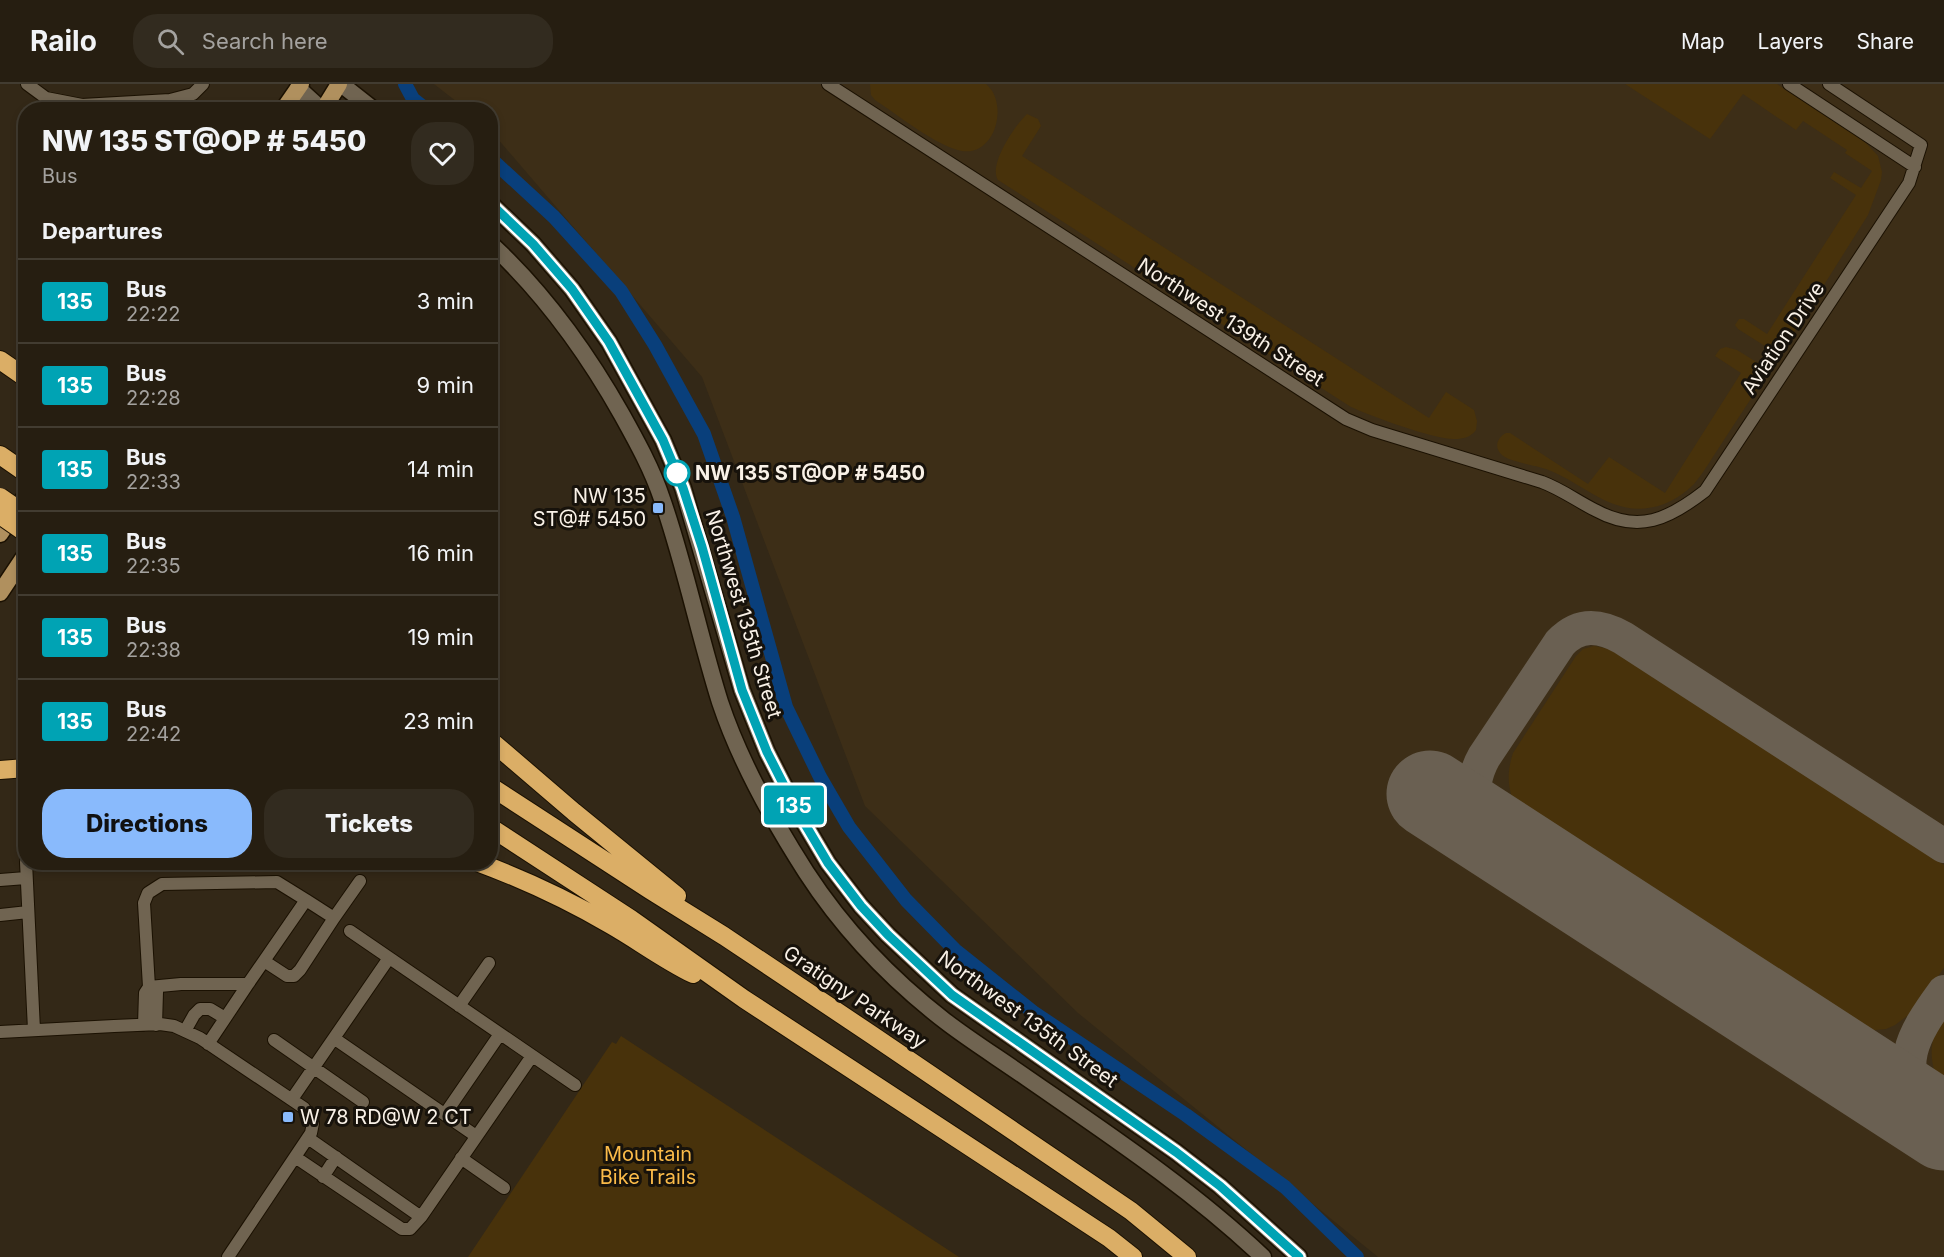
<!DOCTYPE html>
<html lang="en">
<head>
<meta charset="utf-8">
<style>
  :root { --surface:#261e11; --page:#322b1f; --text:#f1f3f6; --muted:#a4a29f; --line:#423c31; --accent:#89bafc }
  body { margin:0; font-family:Inter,sans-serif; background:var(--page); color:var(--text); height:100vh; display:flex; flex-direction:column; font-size:22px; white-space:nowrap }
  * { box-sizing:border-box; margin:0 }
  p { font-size:20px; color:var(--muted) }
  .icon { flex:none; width:33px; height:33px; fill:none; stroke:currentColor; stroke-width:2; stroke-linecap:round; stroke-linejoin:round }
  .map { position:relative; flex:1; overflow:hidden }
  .drawer { position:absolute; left:18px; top:18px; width:480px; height:768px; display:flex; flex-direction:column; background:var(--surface); border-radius:24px; box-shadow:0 3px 9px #0003,0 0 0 2px var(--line) }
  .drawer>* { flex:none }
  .badge { padding:0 12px; border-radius:4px; font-size:21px; line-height:39px }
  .map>.badge { position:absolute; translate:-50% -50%; box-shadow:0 0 0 3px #fff }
  h2 { padding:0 24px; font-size:22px; line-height:54px }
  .round { display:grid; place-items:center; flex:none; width:63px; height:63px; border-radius:24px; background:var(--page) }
  .summary { display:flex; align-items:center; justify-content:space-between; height:102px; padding:0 24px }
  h1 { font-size:28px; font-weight:800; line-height:45px }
  .cta { display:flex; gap:12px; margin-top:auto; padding:12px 24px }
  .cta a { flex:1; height:69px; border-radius:24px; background:var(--accent); color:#111; font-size:24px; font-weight:800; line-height:69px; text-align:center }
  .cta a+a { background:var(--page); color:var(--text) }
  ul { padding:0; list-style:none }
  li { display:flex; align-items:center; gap:18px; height:84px; padding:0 24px; border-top:2px solid var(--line) }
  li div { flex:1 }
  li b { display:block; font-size:22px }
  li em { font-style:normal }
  li .badge { min-width:66px; font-weight:700; text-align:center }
  header { display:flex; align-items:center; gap:36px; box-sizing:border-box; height:84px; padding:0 30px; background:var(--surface); border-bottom:2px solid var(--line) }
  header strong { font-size:28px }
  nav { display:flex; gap:33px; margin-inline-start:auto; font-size:21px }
  .search { width:420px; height:54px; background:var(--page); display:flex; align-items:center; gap:15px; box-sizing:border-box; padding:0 21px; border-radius:24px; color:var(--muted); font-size:22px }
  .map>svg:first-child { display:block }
</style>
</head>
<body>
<header>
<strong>Railo</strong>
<div class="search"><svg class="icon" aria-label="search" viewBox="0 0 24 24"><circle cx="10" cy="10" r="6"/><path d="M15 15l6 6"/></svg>Search here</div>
<nav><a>Map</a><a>Layers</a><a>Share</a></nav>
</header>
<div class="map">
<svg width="1944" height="1173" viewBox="0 0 1944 1173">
  <rect width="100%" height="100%" fill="#332817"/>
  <path fill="#3d2e17" d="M434,0h1510v1173h-566l-300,-244 -213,-207 -163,-429 -211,-246 -1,-21 -24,-1z"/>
  <path fill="#48320b" d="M870,0h116c23,19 10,72 -24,67 -26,-5 -64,-36 -87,-51l-4,-5z
    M1625,0h152l88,58 13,14 4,16 -1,8 -13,35 -87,138h-5l-38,-24 -3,-4 4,-6h5l23,15 89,-139 -26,-17 4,-6 27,16 11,-17 -27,-18 2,-3 -44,-29 -7,9 -53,-36 -33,45z
    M1027,30l11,5 3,7 -19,30 407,262 17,-26 28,18 3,11 -1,9c-5,7 -13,9 -21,9 -20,1 -84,-23 -104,-32l-353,-227c-10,-15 17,-55 29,-66z
    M1726,263l11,3 29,18 2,5c-16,24 -32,48 -48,73 -8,12 -16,26 -26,38 -8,8 -19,16 -30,20 -49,18 -77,-20 -118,-35 -11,-4 -36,-7 -44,-14 -9,-8 -4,-18 4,-22h4l78,51 21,-27 56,36 76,-120 -26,-17 5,-7z
    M1594,562l15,3 10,6 325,210v103l-33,45 -16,12 -9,4 -20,2 -27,-6 -310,-201c-20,-21 -25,-44 -16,-71l63,-97 7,-7z
    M1944,933v73c-16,-23 -17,-51 0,-73z
    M621,952l338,221h-491l144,-215 4,2z"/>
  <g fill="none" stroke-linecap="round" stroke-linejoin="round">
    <path stroke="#093f7b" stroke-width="14" d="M405,0l8,15 14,11
      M490,74l64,59 67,74 34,54 49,89 29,83 53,190 34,70 29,50 57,73 49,50 78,62 153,103 99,72 72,70"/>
    <path stroke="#6a6052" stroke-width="34" d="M1472,738c1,-24 0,-44 12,-65l76,-114c19,-20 40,-18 63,-5l321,208
      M1928,1032c-35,-50 -16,-80 16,-124"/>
    <path stroke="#6a6052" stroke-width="87" d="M1430,710l514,333"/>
    <g stroke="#1b1102" stroke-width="14">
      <path id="minor" d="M27,0l19,14 36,7 88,-5 23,-6 10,-10
        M828,0l518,335 26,11 170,52c19,7 35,19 53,28 44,24 74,9 110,-19l204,-308 12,-38 -92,-61
        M1789,0l126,83
        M25,755l1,19
        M26,778l8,168
        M0,796l26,-2
        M277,798l29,18 -58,84h-67l-32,3 -5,-84 4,-10 14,-9z
        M0,831l28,-3
        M334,834l26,-37
        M350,847l225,154
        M264,877l23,15h7l6,-6 34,-52 -28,-18
        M459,922l30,-43
        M144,941l1,-32 4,-6 8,5 -1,33
        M185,947l9,-16 6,-6h10l15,9
        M0,948l114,-6 46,-2 14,2 26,12 104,70 9,15 -2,10 -83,124
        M335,955l141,97
        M274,956l89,62
        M208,960l40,-60
        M292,1015l97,-141
        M445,1030l55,-80
        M308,1054l113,79
        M295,1073l107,72h8l11,-12 111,-161
        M461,1074l43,30
        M323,1093l13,-20"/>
    </g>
    <g stroke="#1b1102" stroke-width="19">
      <path id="secondary" d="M341,0l33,26
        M298,4l24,22
        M490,119l43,41 39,45 37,53 54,98 20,48 59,202 25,62 29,57 32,54 33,43 27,29 64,60 224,157 44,34 79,71
        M490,159c55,51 96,108 132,172 15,27 30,54 40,84 23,66 37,136 58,203 20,60 52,117 86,170 37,57 86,108 139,149 26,20 55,38 82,57 81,56 164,111 236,179"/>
    </g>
    <g stroke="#1b1102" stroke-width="19">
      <path id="primary" d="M283,26l18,-26
        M323,26l16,-26
        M0,450l26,-39
        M0,509l26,-39"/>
    </g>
    <g stroke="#1b1102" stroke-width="20">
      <path id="motorway" d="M0,276l26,18
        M0,371l26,18
        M490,656l84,72 103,84
        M0,686l26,-2
        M490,702l160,104 74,46 148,99 259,176 56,46
        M490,743l141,92 113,80 365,239 24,19
        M477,778c46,17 91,38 134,63 28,16 53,35 82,49"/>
    </g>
    <use href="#minor" stroke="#706451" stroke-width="12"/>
    <use href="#secondary" stroke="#706451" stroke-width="16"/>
    <use href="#primary" stroke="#b0905e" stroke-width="16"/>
    <use href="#motorway" stroke="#dbae66" stroke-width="18"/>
    <g stroke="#1b1102" stroke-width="20" stroke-linecap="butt">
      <path id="motorway-bridge" d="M0,413l26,18
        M0,431l26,18"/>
    </g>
    <use href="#motorway-bridge" stroke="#dbae66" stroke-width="18"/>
  </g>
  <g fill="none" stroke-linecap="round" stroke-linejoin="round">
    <g stroke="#fff" stroke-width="14">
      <path id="line" d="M490,119l43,41 39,45 37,53 54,98 20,48 19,59 40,143 25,62 29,57 32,54 33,43 27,29 64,60 224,157 44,34 79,71"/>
    </g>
    <use href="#line" stroke="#00a3b4" stroke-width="9"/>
  </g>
  <circle fill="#fff" stroke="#00a3b4" stroke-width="3" cx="677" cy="389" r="12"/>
  <g fill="#89bafc" stroke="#17120b" stroke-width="2">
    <rect x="652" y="418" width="12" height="12" rx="3"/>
    <rect x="282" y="1027" width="12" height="12" rx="3"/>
  </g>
  <g text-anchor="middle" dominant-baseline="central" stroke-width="6" stroke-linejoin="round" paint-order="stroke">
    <g font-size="20" fill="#f9f1e7" stroke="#17120b">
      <text transform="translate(1231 238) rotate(33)">Northwest 139th Street</text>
      <text transform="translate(1783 254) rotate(-56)">Aviation Drive</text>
      <text transform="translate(744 530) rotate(73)">Northwest 135th Street</text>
      <text transform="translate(855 913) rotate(34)">Gratigny Parkway</text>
      <text transform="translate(1028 935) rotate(36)">Northwest 135th Street</text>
    </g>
    <g font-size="20" font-weight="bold" fill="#f9f1e7" stroke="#17120b" text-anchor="start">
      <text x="695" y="389">NW 135 ST@OP # 5450</text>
    </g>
    <g font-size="20" fill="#f9f1e7" stroke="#17120b" text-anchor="end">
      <text x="646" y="412">NW 135<tspan x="646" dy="23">ST@# 5450</tspan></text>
      <text x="300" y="1033" text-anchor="start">W 78 RD@W 2 CT</text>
    </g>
    <g font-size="20" fill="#fbbb49" stroke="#17120b">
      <text x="648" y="1070">Mountain<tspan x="648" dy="23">Bike Trails</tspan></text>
    </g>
  </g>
</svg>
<b class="badge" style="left:794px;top:721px;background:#00a3b4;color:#fff">135</b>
<section class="drawer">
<div class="summary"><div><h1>NW 135 ST@OP # 5450</h1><p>Bus</p></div><a class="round"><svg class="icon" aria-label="heart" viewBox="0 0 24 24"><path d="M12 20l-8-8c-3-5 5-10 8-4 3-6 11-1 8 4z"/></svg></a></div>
<h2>Departures</h2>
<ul>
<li><span class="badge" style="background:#00a3b4;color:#fff">135</span><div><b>Bus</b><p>22:22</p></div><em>3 min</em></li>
<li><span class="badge" style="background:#00a3b4;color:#fff">135</span><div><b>Bus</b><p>22:28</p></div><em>9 min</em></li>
<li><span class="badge" style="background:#00a3b4;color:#fff">135</span><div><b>Bus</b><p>22:33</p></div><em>14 min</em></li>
<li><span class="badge" style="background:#00a3b4;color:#fff">135</span><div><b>Bus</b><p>22:35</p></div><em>16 min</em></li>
<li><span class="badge" style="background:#00a3b4;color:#fff">135</span><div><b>Bus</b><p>22:38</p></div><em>19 min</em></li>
<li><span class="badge" style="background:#00a3b4;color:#fff">135</span><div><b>Bus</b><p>22:42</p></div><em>23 min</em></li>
</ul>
<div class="cta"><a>Directions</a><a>Tickets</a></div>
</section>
</div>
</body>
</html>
